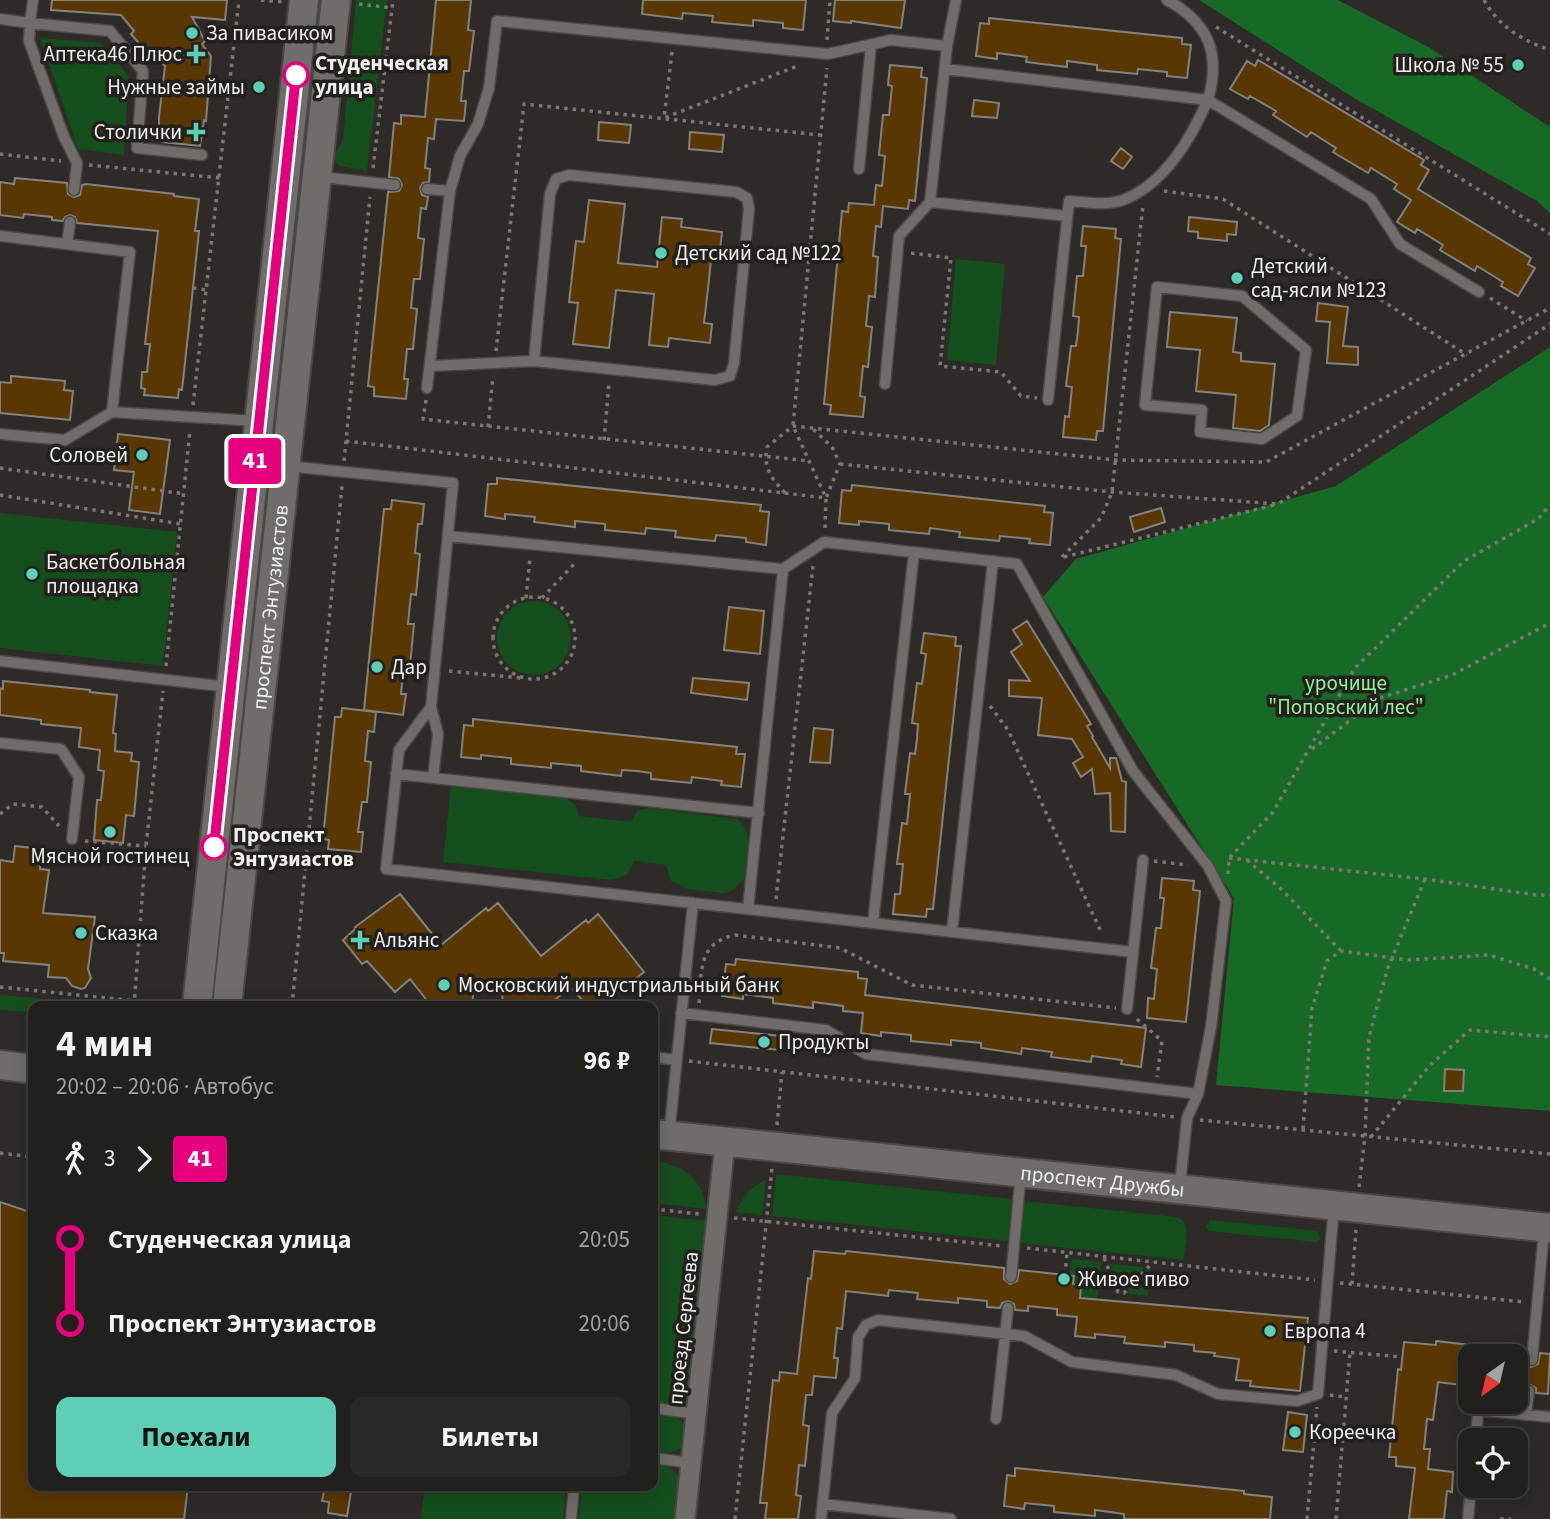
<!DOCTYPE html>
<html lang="ru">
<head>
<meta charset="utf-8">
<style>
  :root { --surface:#22201d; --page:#2a2826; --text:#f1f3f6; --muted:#a2a3a4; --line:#3f3e3b; --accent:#5eceb7 }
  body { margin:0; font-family:"Source Sans 3",sans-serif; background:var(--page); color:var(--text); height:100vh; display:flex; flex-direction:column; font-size:26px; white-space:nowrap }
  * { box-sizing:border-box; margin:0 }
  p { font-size:23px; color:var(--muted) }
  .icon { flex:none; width:38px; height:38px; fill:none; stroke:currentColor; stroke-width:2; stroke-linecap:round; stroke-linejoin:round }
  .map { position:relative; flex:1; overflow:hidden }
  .sheet { position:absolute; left:28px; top:1001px; width:630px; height:490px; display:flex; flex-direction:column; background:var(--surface); border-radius:14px; box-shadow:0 4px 18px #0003,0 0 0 2px var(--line) }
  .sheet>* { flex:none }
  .badge { padding:0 14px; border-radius:5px; font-size:24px; line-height:46px }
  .needle { width:46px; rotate:214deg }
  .fabs { position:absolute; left:1458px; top:1344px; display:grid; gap:14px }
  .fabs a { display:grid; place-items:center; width:70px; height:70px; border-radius:14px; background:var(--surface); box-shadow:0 4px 18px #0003,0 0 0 2px var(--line); font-size:35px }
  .map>.badge { position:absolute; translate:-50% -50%; box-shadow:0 0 0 4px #fff }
  .legs { display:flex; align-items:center; gap:10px; height:77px; padding:0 28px; font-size:23px }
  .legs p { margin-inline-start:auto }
  .head { display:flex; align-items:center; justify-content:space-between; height:119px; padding:0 28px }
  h1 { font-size:38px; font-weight:700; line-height:52px }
  .action { display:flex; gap:14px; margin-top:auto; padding:14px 28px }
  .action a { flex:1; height:80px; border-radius:14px; background:var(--accent); color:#111; font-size:28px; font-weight:700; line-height:80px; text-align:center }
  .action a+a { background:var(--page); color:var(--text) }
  ul { padding:0 28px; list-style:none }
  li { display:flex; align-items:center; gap:24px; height:84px; font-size:26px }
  li i { display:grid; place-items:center; width:10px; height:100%; margin:0 9px; background:currentColor }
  li i::after { content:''; width:18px; height:18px; margin:-9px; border:5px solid; border-radius:50%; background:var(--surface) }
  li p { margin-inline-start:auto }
  li:first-child i { background:linear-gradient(#0000 50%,currentColor 0) }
  li:last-child i { background:linear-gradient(currentColor 50%,#0000 0) }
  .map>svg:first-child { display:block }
</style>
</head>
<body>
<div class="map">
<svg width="1550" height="1519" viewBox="0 0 1550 1519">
  <rect width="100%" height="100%" fill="#2d2a27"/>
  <path fill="#144e1c" d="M313,0h12l-111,997 -4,-2z
    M356,0h31l-20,171 -28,-5 -4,-5v-7l8,-14z
    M40,38l62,5 27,34 -5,78 -46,-6z
    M956,259l49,5 -9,101 -49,-5z
    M0,513l177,19 -14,134 -163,-18z
    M497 638a37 37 0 1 1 74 0a37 37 0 1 1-74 0Z
    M451,786l114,12 10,6 4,12 52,6 6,-11 12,-3 88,11c18,13 12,41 7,61l-13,11 -8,2 -36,-4 -16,-8 -5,-16 -32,-4 -7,14 -16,5 -168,-18z
    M0,995l126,11h-93v19l-8,-4 1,-9 -26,-2z
    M653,1161c29,3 50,18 54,48l-54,-6z
    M776,1174l236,25 -4,42 -236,-25z
    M766,1179l-4,36 -27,-3 13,-21z
    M1024,1201l153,16c16,8 8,28 6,43l-163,-17z
    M653,1215l54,6 -17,176c-8,13 -24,7 -37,6z
    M1210,1220l108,11 2,8 -4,3 -106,-11 -4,-4z
    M1071,1259l30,3 -4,37 -10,-1 -1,8 -7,-1 2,-20 -8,-1 1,-8 -5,-1z
    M1110,1264l35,3 -20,22 -5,-1z
    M1150,1268l-2,28 -22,-3z
    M653,1414l23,3 8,6c8,29 -9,31 -31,28z
    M653,1464c12,2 22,2 26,15l-4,40h-96l3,-33h71z
    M425,1486h141l-3,33h-142z"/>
  <path fill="#176a25" d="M1199,0h139l92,48 120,79v86l-13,-12 -183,-103z
    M1550,347v764l-334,-26 18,-187 -191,-301 33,-38 260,-73z"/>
  <path fill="#593703" stroke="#84807d" stroke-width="2" d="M52,0h175l-2,20 -33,-3 13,24 -3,3 9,12 -5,65 -2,-1 -4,26 -38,-4 1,-13h-4v-12l6,-51 -14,-16 -4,3 -16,-19 3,-3 -13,-16 -70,-5z
    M436,0h35l-3,30 6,1 -5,40h-5l-3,30h5l-2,20 -28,-2 -2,20 -6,-1 -3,30 5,1 -1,13 -6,1 -3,5 2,7 6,2 -2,12 -5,-1 -3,30 6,1 -4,40h-6l-3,29 6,1 -4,40h-6l-3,30h4l-2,20 -32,-3v-9l-6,-1 20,-194 11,-1 3,-6 -3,-6 -10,-2 5,-54 7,1v-9l24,2z
    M643,0h163l-3,30 -20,-2v-5l-30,-3v6l-41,-4 1,-6 -30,-3 -1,6 -40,-5z
    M835,0h70l-4,28 -50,-7v2l-18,-2z
    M989,18l193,20v6l9,1 -4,33 -20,-2v-4l-29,-3 -1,5 -40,-4v-5l-30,-4v6l-41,-5 1,-5 -30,-4v6l-21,-3 4,-33 9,1z
    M1258,60l166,100 -3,5 8,5 -11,19 113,69 -3,6 7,4 -17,28 -17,-10 2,-4 -26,-16 -2,5 -35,-21 3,-5 -26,-16 -2,4 -18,-11 14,-22 -17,-11 3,-5 -26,-16 -3,5 -35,-21 3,-4 -25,-16 -4,5 -34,-22 3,-4 -26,-15 -2,3 -18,-10 17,-28 8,5z
    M890,65l32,3 -1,9 6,1 -12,123 -6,-1 -1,9 -25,-3 -2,21 -5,-1 -3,30 5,1 -3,40 -6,-1 -3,30 6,1 -4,40 -5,-1 -3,30 5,1 -2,20 -33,-3 1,-9 -7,-1 18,-193 6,1 1,-9 25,2 2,-20 6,1 3,-30 -6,-1 4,-40h6l3,-29 -4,-1z
    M974,100l25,3 -2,15 -25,-2z
    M599,122l32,3 -2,18 -31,-3z
    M690,132l34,3 -2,17 -33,-3z
    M1121,148l11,9 -9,12 -12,-8z
    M15,178l52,5 1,11 6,3 6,-2 2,-10 4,-1 88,10v2l25,3 -4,32h4l-10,95 -7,64 -3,-1 -1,9 -34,-3 1,-6 -4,-1 1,-16h5l3,-28h-5l13,-113 -81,-8 -2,-6 -5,-2 -5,2 -2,4 -11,-1v-3l-28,-3 -1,4 -23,-3v-33l14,2z
    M589,200l36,4 -7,59 39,4 5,-50 20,2 -1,8 41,5 -2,19 -8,-1 -4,39 -4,34 8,1 -2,19 -41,-5 -1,9 -19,-2 5,-51 -38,-4 -7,58 -36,-4 5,-41 -9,-1 7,-61 8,1z
    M1189,217l48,5 -1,13 -9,-1v7l-29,-3v-6l-10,-1z
    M1083,226l33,3 -1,9 6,1 -18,192h-6l-1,9 -33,-3 2,-21 4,1 3,-30 -6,-1 5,-40h5l2,-15 1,-14 -6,-1 4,-40h6l3,-30h-5z
    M1318,303l30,4 -5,39 15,1v18l-31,-2 3,-41 -14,-1z
    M1170,312l67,6 -4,34 8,1v8l34,3 -6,61 -9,6 -27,-3 3,-33 -40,-4 4,-41 -33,-3z
    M11,376l54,5 -1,9 9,1 -3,29 -70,-7v-31l11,1z
    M118,434l52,6 -10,74 -31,-4 5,-38 -20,-2z
    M497,478l264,27 -1,6 9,1 -3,33 -20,-3v-4l-30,-3 -1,6 -12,-1 -28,-3 1,-6 -30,-3 -1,6 -40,-4v-6l-30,-3v6l-41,-5 1,-5 -30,-3v5l-20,-3 3,-32h9z
    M852,485l193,21 -1,6 9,1 -3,32 -21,-2 1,-4 -30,-3 -1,5 -40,-4 1,-5 -30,-4 -1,6 -40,-4v-6l-30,-3v4l-20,-2 3,-33 9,1z
    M392,500l32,4 -2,20h-4l-3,29 5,1 -4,41 -5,-1 -3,30h6l-4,41 -6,-1 -3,30h5l-3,21 -39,-5 20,-201h7z
    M1161,508l4,14 -31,10 -4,-15z
    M729,607l35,4 -4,43 -36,-4z
    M1027,621l64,103 -4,2 6,10 -1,1 18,31v-10h6l6,23 4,1 -1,50 -14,-1 -1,-38 -15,1 -3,-25 -11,8 -8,-14 10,-6 -11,-18 -34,-4 4,-37 -33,-2v-16l21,1 -19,-29 11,-8 -9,-14z
    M924,633l32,4 -1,9h6l-28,263h-6l-1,8 -33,-3 2,-20h5l3,-30h-6l5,-41 5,1 3,-30h-5l5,-41 5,1 2,-15 1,-15 -6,-1 5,-40 5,1 4,-30 -5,-1z
    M693,678l56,5 -2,17 -56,-7z
    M3,681l87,9v2l27,3 -4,38 3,1 -1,17 17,2 -1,8 8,1 -5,54 -8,-1 -3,28 -29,-3 3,-40h4l3,-29 -6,-1 2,-20 -21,-3 2,-19 -40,-4v-4l-41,-5v-27l3,1z
    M342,708l34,4 -2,20 -6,-1 -3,30 6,1 -4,40h-5l-4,30h5l-2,20 -33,-3 1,-9 -6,-1 12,-122h6z
    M473,719l264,28 -1,7h9l-4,33 -20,-2 1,-4 -30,-4 -1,6 -40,-4v-6l-14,-2 -15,-1 -1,6 -40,-5v-5l-30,-3v5l-40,-4v-6l-30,-3v4l-20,-2 3,-32 9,1z
    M814,728l19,2 -3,33 -20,-1z
    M15,846l27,3 -2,20 9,1 -6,43 52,4 -7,52 3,9 -6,10 -4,1 -9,-3 -6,-8 -18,-1 1,-12 -46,-4 1,-8h-4v-93l13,2z
    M1162,878l32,3 -1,9 7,1 -14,131 -39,-4 1,-20 6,1 3,-30 -6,-1 5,-40h5l3,-30h-4z
    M400,894l41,51 45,-37 2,3 10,-8 43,53 45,-36 2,3 10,-9 46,58 -43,34h-13l-18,-19 -22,19h-46l1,-19 -29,-2 -2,21 -43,-3 -19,-24 -15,13 -28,-31 -5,3 -19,-24 13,-12 -1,-1z
    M736,959l122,13v6l9,1 -2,16 281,33 -5,39 -20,-3 1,-4 -30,-4 -1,6 -40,-5 1,-5 -30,-4 -1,6 -40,-6v-5l-30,-3v5l-40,-4v-6l-30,-3v4l-20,-3 2,-20 -20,-2v-5l-30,-4v6l-40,-5v-5l-30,-4v5l-21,-3 4,-32 9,1z
    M712,1029l69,7 -1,14 -70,-7z
    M1445,1069l19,1 -1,21h-19z
    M0,1202l33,11v273h155l-4,33h-184z
    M814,1251l31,3 1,-3 158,17v11l6,5 7,-3 2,-11 55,6 -1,8 8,1 -1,13 228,20 -8,73 -50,-5 1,-5 -15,-1 3,-21 -25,-3 1,-3 -21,-2v-6l-29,-3v5l-41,-4 1,-6 -30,-3v4l-20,-2 2,-19 -20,-2v-6l-29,-3v5l-13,-1 -1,-6 -6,-3 -6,2 -2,5 -13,-1v-6l-29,-3v5l-41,-4 1,-6 -29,-3 -1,6 -42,-5 -4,38 -5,-1 -3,30h4l-2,20 -22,-2 -2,19h-6l-3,30 6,1 -4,40 -6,-1 -3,30 5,1 -3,23h-33l2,-16h-7l13,-123 6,1 1,-9 17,2 11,-96 3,1z
    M1436,1341l34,4v41l-32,-4 -5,38 -6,-1 -3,30h6l-2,20 25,3 -1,20 -5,-1 -3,28h-35l6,-51 -19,-2v-9h-7l9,-88 3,1 3,-28 32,3z
    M1516,1350l9,1v11l6,5 7,-3 2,-11 10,1 -2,40 -12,-1v-5l-7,-4 -5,2 -3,5h-5z
    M1288,1412l19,3 -4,37 -20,-2z
    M1015,1468l229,23v3l28,3 -2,22h-146v-5l-14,-2 -15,-2v6l-41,-4v-6l-29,-3 -1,6 -20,-3 3,-31 8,1z
    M325,1486h27l-5,30 -19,-3 1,-11 -7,-1z"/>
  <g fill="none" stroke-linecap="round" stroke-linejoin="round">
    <g stroke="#4a4745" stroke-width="13">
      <path id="service" d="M1167,0c42,23 54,54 41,100l163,99 29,45 79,48
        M0,19l30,4 3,-23
        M945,69l263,31c-17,38 -43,84 -85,100 -18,6 -36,2 -54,1l-21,199
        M859,169l12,-124
        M569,175l167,17 11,6 2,11 -15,154 -4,13 -15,4 -181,-19 16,-167 6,-15z
        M321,177l74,8
        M427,189l23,2
        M74,190l3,-27 -13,-26 -35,-96 1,-18 80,8 33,40 -6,77 65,7
        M930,202l137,14
        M0,236l130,16 -18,160 144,9
        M67,244l3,-22
        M1157,287l85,9 64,54 -9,66 -35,23 -62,-7 2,-22 -57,-5z
        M430,366l104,-5
        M885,384l14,-148 31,-34 17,-156 9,-46
        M427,388l23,-197 10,-35 18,-32 11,-36 8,-67 331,33 63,-14 56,6
        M0,434l65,6 47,-28
        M287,466l166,17 -22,224 7,27 -5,44
        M448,536l335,33 41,-27 193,22 116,207 75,95 18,35 -15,126 -13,67 -11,24 -7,67
        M0,661l229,26
        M431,707l-32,43 -13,119 747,83
        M0,743l61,6 18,28 -7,62
        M396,774l363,39
        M748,909l35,-340
        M873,923l41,-371
        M952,932l41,-371
        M1127,1009l16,-149
        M681,1013l145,17 40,24 332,40
        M653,1057l23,3
        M669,1135l24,-232
        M1011,1277l10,-104
        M1532,1360l12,-129
        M653,1408l44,6
        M1526,1415l3,-24
        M996,1419l12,-111
        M1476,1440l2,-30 72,7
        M653,1458l39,5
        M823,1504l128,15
        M571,1519l3,-33
        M821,1519l11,-106 23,-35 3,-41 8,-12 12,-5 146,16 48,26 104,13 42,19 79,7 21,-7 16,-188
        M1468,1519l3,-33"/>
    </g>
    <g stroke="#4a4745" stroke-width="23">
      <path id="minor" d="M685,1519l40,-377"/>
    </g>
    <g stroke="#4a4745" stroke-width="32">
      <g id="secondary">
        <path d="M197,1006l107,-1006"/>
        <path id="s1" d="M227,1006l109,-1006"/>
        <path d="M0,1065l33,4"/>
        <path id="s2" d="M653,1134l897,94"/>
      </g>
    </g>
    <path stroke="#797674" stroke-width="3.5" stroke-dasharray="3.5 5" stroke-linecap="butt" d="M261,0l22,2
      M1484,0c14,26 39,41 66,50
      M359,4l33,4
      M1216,27l334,207
      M827,40l3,-40
      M672,52l-8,66 136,-53
      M0,154l61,7
      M89,165l131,13
      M373,168l20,-168
      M1164,191l59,8 244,156
      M911,253l40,5 -11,108 61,6 20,24 16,2
      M193,288l14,2
      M1490,298l37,23
      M496,351l28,-247 296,31
      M426,400l-3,19 386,42
      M193,405l46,-405
      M488,427l5,-51
      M604,440l5,-57
      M346,441l480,57 14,-34 -8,-17 -19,-18
      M344,461l26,-264
      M840,464l272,28 166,12 272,-180
      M0,468l185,26
      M785,493c-13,-14 -22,-25 -18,-46l26,-21 323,34 150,2 284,-154
      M0,495l181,29
      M825,528l1,-30 -33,-72 34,-358
      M1062,557l39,-39 11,-26 31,-287
      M1064,557l210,-52
      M493 638a41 41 0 1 1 82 0a41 41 0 1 1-82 0Z
      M526,598l4,-40
      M542,598l35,-37
      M166,666l24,-236
      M449,671l72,7
      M990,706l18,24 94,204
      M1312,749l68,-51 72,-23 98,-52
      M0,814l13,-10 29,3 17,19
      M85,841l61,5
      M1229,858l196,21 111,16h14
      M1247,860l35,30 59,61
      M1154,861l34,4
      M1228,874l1,-16 44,-46 82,-144 109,-107 74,-42 12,-14
      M776,899l37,-333
      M0,987l176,18
      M699,1003c3,-31 -2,-60 36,-68l105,13 72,37 204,23
      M134,1006l12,-160 17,-155
      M292,1006l50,-520
      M1137,1019l25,22 -5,36
      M689,1061l486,56
      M1200,1120l350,34
      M777,1125l5,-53
      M1303,1129l9,-121 15,-47 14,-10 68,9 80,-5 45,14 16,10
      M1371,1137l60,-73 39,-34 80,7
      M0,1153l33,4
      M1359,1187l6,-51 4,-99 18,-67 38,-91
      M653,1209l46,5
      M734,1218l268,28
      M1027,1248l288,32
      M1104,1258l14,34 6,1 29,-31
      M1065,1275l2,-22
      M1340,1283l184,19
      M1352,1284l4,-54
      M1334,1351l68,6
      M1330,1395l15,2
      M735,1519l37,-351
      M1307,1519l10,-112
      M1336,1519l14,-167
      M1500,1519h11"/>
    <use href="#service" stroke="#706c69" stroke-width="10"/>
    <use href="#minor" stroke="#706c69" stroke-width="19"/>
    <use href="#secondary" stroke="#706c69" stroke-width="28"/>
  </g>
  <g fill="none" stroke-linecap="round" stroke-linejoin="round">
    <g stroke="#fff" stroke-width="16">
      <path id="line-1" d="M214,847l82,-772"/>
    </g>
    <use href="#line-1" stroke="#e6007e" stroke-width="10"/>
  </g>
  <g fill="#5eceb7" stroke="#23201d" stroke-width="2.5">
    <circle cx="192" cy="33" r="7"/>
    <path d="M192.5 43.5h7v7h7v7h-7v7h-7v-7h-7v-7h7z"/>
    <circle cx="1518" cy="65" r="7"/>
    <circle cx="259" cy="87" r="7"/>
    <path d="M192.5 121.5h7v7h7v7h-7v7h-7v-7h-7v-7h7z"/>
    <circle cx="661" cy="253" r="7"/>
    <circle cx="1237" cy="278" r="7"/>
    <circle cx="142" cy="455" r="7"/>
    <circle cx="32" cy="574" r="7"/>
    <circle cx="377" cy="667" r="7"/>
    <circle cx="110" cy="832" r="7"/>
    <circle cx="81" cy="933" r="7"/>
    <path d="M356.5 929.5h7v7h7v7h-7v7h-7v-7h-7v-7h7z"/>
    <circle cx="444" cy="985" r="7"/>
    <circle cx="764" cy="1042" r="7"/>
    <circle cx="1064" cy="1279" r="7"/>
    <circle cx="1270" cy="1331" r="7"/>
    <circle cx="1295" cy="1432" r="7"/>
  </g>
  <g fill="#fff" stroke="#e6007e" stroke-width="3.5">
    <circle cx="296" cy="75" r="12"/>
    <circle cx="214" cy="847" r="12"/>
  </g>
  <g text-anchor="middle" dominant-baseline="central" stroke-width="7" stroke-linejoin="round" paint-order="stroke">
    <g font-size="21" fill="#f1efed" stroke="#23201d" text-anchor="start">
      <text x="206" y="33">За пивасиком</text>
      <text x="182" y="54" text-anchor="end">Аптека46 Плюс</text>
      <text x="1504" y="65" text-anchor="end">Школа № 55</text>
      <text x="245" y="87" text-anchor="end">Нужные займы</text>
      <text x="182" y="132" text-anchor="end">Столички</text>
      <text x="675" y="253">Детский сад №122</text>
      <text x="1251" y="266">Детский<tspan x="1251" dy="24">сад-ясли №123</tspan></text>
      <text x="128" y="455" text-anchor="end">Соловей</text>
      <text x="46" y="562">Баскетбольная<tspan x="46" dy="24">площадка</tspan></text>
      <text x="391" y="667">Дар</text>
      <text x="110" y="856" text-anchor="middle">Мясной гостинец</text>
      <text x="95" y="933">Сказка</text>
      <text x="374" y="940">Альянс</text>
      <text x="458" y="985">Московский индустриальный банк</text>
      <text x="778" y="1042">Продукты</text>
      <text x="1078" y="1279">Живое пиво</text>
      <text x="1284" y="1331">Европа 4</text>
      <text x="1309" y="1432">Кореечка</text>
    </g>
    <g font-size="21" font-weight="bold" fill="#f1efed" stroke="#23201d" text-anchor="start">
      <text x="315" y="63">Студенческая<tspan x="315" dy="24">улица</tspan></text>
      <text x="233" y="835">Проспект<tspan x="233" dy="24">Энтузиастов</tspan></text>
    </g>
    <g font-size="21" fill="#f1efed" stroke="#23201d">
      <text stroke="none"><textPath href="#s1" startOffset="401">проспект Энтузиастов</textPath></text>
      <text stroke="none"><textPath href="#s2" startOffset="452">проспект Дружбы</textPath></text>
      <text transform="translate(683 1328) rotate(-84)">проезд Сергеева</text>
    </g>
    <g font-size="21" fill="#90f597" stroke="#23201d">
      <text x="1346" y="683">урочище<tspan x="1346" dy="24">"Поповский лес"</tspan></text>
    </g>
  </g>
</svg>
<div class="fabs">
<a><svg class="needle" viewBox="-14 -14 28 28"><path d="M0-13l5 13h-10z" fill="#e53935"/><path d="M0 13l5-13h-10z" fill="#a2a3a4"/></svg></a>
<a><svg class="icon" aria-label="locate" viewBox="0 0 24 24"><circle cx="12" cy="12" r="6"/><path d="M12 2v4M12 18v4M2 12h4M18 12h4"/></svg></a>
</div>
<b class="badge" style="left:255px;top:461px;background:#e6007e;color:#fff">41</b>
<section class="sheet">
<div class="head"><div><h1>4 мин</h1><p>20:02 – 20:06 · Автобус</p></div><b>96 ₽</b></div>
<div class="legs"><svg class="icon" aria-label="walk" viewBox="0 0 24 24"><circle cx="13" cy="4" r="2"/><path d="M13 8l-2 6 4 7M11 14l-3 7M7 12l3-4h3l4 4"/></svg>3<svg class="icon" aria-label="forward" viewBox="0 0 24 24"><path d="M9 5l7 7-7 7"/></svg><b class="badge" style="background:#e6007e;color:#fff">41</b></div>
<ul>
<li><i style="color:#e6007e"></i><b>Студенческая улица</b><p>20:05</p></li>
<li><i style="color:#e6007e"></i><b>Проспект Энтузиастов</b><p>20:06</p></li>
</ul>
<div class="action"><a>Поехали</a><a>Билеты</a></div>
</section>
</div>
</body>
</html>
